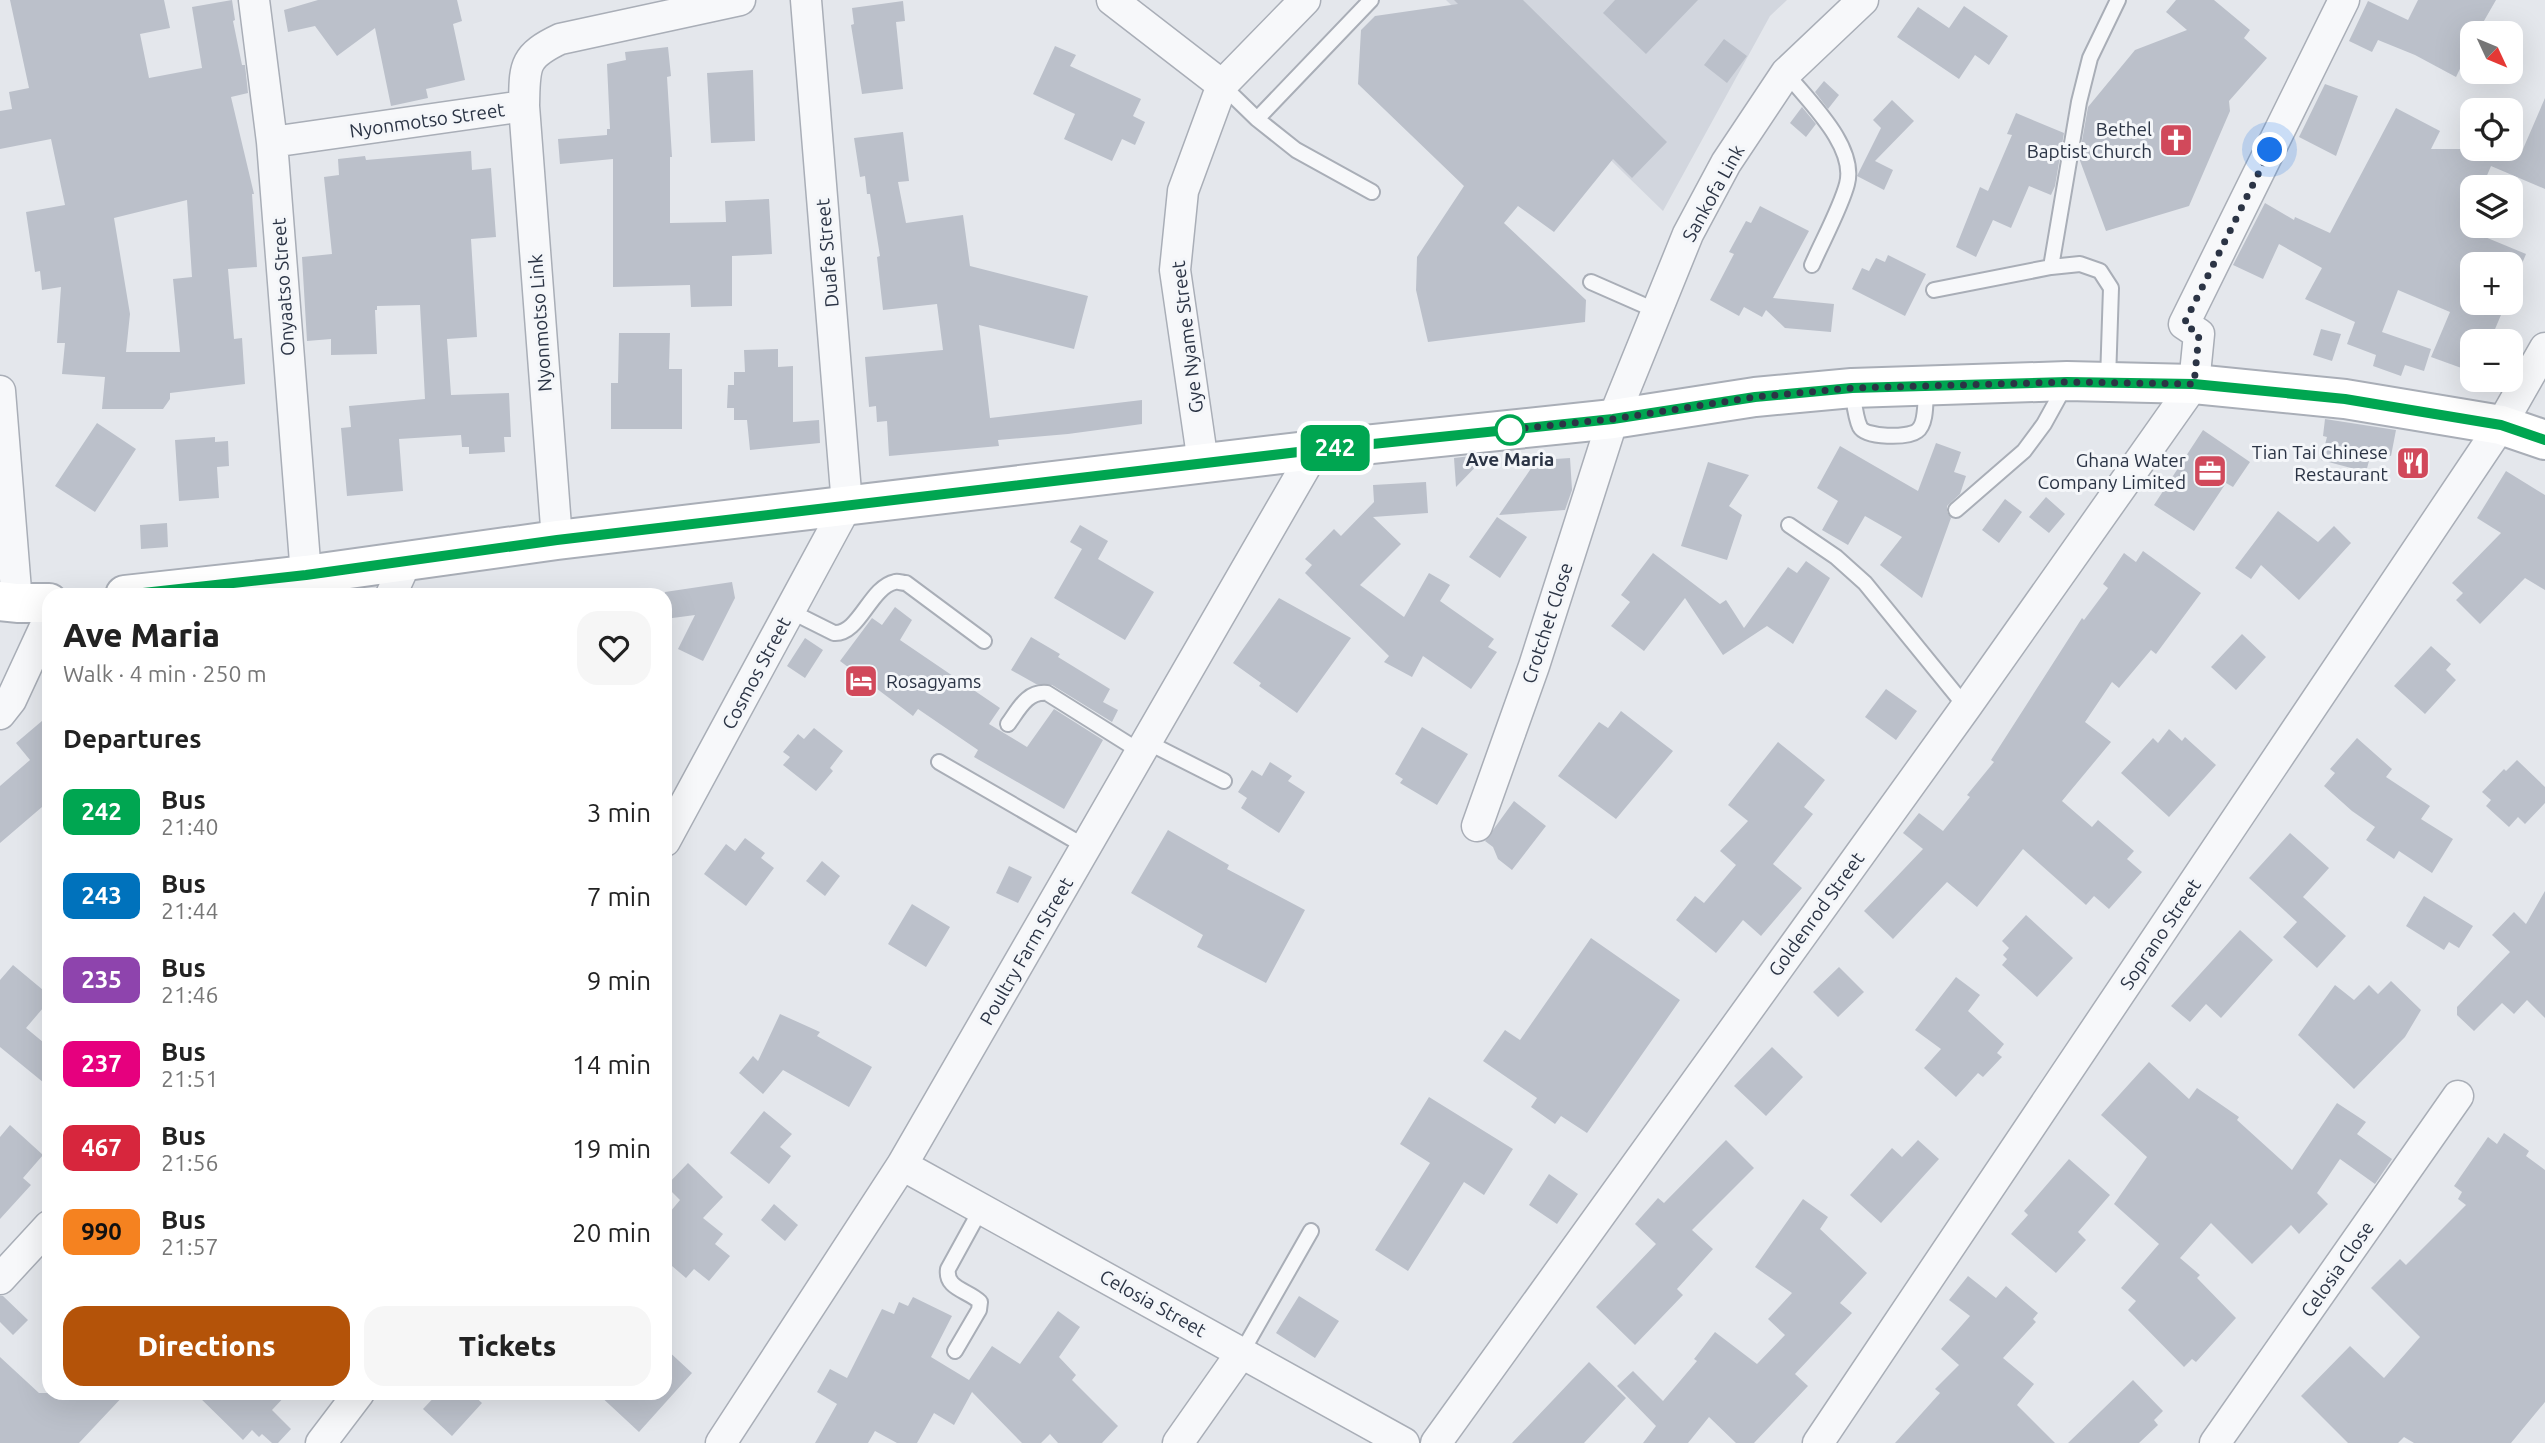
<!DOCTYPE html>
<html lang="en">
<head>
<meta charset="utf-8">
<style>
  :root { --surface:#fff; --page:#f6f6f6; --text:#222; --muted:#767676; --accent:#b45309 }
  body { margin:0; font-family:Ubuntu,sans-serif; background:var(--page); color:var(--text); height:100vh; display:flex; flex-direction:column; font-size:26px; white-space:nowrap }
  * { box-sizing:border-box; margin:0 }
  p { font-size:23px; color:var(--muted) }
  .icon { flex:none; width:38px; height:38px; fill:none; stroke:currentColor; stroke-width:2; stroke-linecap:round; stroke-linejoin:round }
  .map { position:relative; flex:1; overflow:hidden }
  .drawer { position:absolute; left:42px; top:588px; width:630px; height:812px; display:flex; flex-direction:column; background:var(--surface); border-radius:21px; box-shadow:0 7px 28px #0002 }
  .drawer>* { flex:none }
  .badge { padding:0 14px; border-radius:10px; font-size:24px; line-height:46px }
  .needle { width:46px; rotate:134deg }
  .tools { position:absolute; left:2460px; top:21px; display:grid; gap:14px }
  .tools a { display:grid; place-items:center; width:63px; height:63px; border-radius:14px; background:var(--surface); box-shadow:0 7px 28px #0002; font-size:35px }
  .you { position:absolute; width:35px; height:35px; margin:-18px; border:5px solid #fff; border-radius:50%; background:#1a73e8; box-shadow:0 0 0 10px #1a73e833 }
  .map>.badge { position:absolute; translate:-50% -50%; box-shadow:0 0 0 4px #fff }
  h2 { padding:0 21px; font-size:26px; line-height:63px }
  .round { display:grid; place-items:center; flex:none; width:74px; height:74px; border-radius:21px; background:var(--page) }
  .headline { display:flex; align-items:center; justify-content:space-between; height:119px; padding:0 21px }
  h1 { font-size:33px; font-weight:800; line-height:52px }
  .button { display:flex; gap:14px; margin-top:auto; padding:14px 21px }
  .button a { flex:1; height:80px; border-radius:21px; background:var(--accent); color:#fff; font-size:28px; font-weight:800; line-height:80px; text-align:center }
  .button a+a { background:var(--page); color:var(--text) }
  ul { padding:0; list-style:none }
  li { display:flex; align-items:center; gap:21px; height:84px; padding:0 21px }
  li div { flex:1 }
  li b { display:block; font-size:26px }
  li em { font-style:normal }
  li .badge { min-width:77px; font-weight:700; text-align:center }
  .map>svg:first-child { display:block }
</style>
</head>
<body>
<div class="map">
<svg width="2545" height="1443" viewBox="0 0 2545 1443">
  <rect width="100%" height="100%" fill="#e4e7ec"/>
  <path fill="#d2d6de" d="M1446,0h341l-17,16 -107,195z"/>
  <path fill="#bbc0ca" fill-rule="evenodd" d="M10,0h154l6,28 -30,6 9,44 53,-10 -10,-61 40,-7 3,20 -2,1 9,44h3l3,28 -17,4 23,97h-2l5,73 -29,2 6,70 8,-1 3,46 -75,9v6l-7,10h-61l3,-32 -43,-3 3,-31h-8l4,-56 -19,3 -2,-19 -5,1 -9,-60 39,-7 -14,-66 -51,10v-38l12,-2 -3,-17 20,-4zM187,200l5,77 -19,2 7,73h-54l4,-38 -16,-96z
    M318,0h139l5,21 -9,3 12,56 -39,9 2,9 -37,8 -16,-78 -38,28 -22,-30 -27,6 -4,-22z
    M1454,0h69l144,142 -35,36 -19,-19 -59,73 -36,-26 -14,17 82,77 -1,22 -157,20 -12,-52 1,-33 47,-71 -106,-102 3,-54 14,-14 83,-12z
    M1615,0h83l-52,54 -43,-41z
    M2176,0h38l36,30 -6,8 23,20 -38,43 1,10 -41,95 -83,25 -27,-73 9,-51 47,-57 52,-20 -21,-18z
    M2418,0h78l-19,33h-4v9l-17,35 -41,-22 -37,-15 -6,12 -23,-11 19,-40 40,19z
    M903,1l2,20 -9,1 7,67 -41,5 -11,-69 3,-1 -2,-16z
    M1964,6l44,30 -19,29 -14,-10 -16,24 -62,-42 21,-30 31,21z
    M1724,39l23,17 -20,27 -23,-18z
    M1055,46l21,9 -6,11 71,33 -8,17 12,6 -10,23 -13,-6 -10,22 -48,-22 11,-25 -42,-20z
    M668,47l3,29 -4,1 5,80h-2v66l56,-1 -1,-21 44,-2 3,55 -40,2v50l-41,1 -1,-22 -77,2v-128l-53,5 -2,-25 49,-4v-6h3l-3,-65 19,-4 -1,-8z
    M753,70l2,71 -44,2 -4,-70z
    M1824,81l15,14 -11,14 -13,-17z
    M2325,84l33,12 -22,60 -37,-19z
    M2545,98v91l-54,-23 -9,21h-9v45l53,22 -15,36v-26h-38v39h33l-16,38h-17v21h-3l-3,8 -36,-13 19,-45 -52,-22 -16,42 49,17 -7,22 -19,-6 -4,11 -28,-10 3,-11 -29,-11 8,-22 -50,-23 17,-31 -43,-24 -16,35 -30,-14 32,-62 29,17 1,-3 35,16 66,-125 44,23 -9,18h92z
    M1892,100l22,21 -39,40 18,9 -9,20 -27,-14 24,-48 -8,-8z
    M1802,107l14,17 -10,13 -16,-14z
    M2016,113l48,20 -9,53 -4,9 -22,-9 -18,42 -18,-8 -17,37 -20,-10 24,-60 8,4 24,-56 -5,-1z
    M903,132l6,49 -11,1 8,41 57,-8 7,51 118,30 -14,53 -95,-24 11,93 152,-18v24l-74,10 -70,6 1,6 -110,10 -2,-35 -10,1 -1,-16 -7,1 -4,-50 78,-7 -6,-46 -54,6 -6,-53 3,-1 -10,-62h-3l-2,-18 -5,1 -6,-39z
    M471,151l1,19 19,-2 5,69 -25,2 6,98 -30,2 4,56 58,-2 2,44h-7l1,15 -36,2v-7h-7l-1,-12 -62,4 4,52 -56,5 -6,-68 10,-1 -2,-21 76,-7 -5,-94 -43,1v4h-2l2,44 -46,1v-16l-24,2 -5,-84 30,-3 -8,-77 15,-2 -1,-16 27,-3 1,4z
    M1760,206l49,25 -36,67 61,6 -3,28 -46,-4 -19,-18 -4,7 -18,-10 -5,9 -29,-16 24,-46 -5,-2 17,-31 5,2z
    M1888,255l38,19 -21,42 -53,-27 10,-21 7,3 7,-13 9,4z
    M2321,329l20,5 -9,27 -19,-6z
    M619,333h51l-1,36h13v60h-71v-46h7z
    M778,349v18l15,-1v56l26,-2 1,23 -70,7 -3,-30h-13v-12h-7l1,-23h6v-13h11l-1,-22z
    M2325,419l71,11 -5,26 -19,-6 -6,22 -45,-12 6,-23 -4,-1z
    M97,423l39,26 -41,63 -40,-26z
    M2203,430l47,32 -17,25 -7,-4 -32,48 -40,-26z
    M215,437v5l13,-1 1,25 -12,1 2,31 -40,3 -4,-61z
    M1936,443l25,9 -7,20 12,4 -6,18 -13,12v6l4,6 -29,80 -42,-33 22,-28 -37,-21 -17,29 -26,-15 16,-29 -21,-13 23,-42 78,45z
    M1488,454l-32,33 -2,-29z
    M1570,458l2,32 -7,20 -66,5 33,-48 8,-1v-6z
    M1708,462l41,13 -20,31 13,9 -15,45 -46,-14z
    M2506,471l39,24v95l-20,-12 -45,46 -24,-24 7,-7 -11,-10 49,-50 -24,-15z
    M1426,482l2,31 -55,4 28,27 -41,41 44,32 25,-44 21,12 -10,16 54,38 -6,8 9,5 -26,37 -48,-33 -11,21 -28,-15 5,-6 -84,-83 7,-8 -7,-6 29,-30 7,7 33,-34 -1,-17z
    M2046,497l19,17 -16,19 -20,-16z
    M2005,499l17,13 -23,31 -17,-13z
    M2278,511l40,31 16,-16 17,17 -52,57 -38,-35 -10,14 -16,-11z
    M1497,517l30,20 -27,41 -31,-21z
    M167,523l1,24 -27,2 -1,-24z
    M1080,525l28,16 -10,18 56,33 -29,48 -71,-42 28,-49 -12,-7z
    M2143,551l58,42 -45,61 -5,-4 -32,38 -7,-6 -27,40 26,20 -49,59 30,26 6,-7 36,31 -7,8 15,13 -33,37 -15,-13 -8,9 -63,-56 -46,58 -30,-25 -54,57 -29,-28 59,-62 -20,-16 16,-20 24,18 27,-34 -3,-2 27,-33 -3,-2 91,-142 2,2 24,-32 -5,-4 21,-31 12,9z
    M1653,553l67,51 6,-4 18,28 44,-61 9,6 9,-12 24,17 -37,66 -26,-18 -44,29 -38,-57 -41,53 -33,-25 19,-24 -9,-7z
    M732,582l3,16 -32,63 -25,-12 17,-34 -30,4v-27z
    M1279,598l72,40 -54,75 -38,-27 2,-3 -28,-20z
    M895,607l17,13 -12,20 100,68 -11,16 38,23 27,-38 49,31 -39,69 -90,-52 4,-7 -60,-41 -5,7 -73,-55 32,-43 10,7z
    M2242,634l24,23 -30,33 -25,-23z
    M1031,637l29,17 -2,3 52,32 -7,13 15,8 -6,12 -60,-37 -16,-1 -25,-14z
    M805,638l18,12 -18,28 -18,-12z
    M2431,646l20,18 -5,6 10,10 -31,34 -31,-28z
    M1886,689l31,22 -21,29 -31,-23z
    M1621,711l52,40 -57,68 -58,-43 41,-54 9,6z
    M49,715v86l-49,42v-57l30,-26 -14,-17z
    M1422,727l46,27 -31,51 -37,-22 3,-4 -8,-5z
    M814,728l29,23 -13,17 3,3 -17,20 -33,-26 7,-8 -7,-5 15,-18 6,5z
    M2169,729l13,12 3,-4 31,28 -47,52 -48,-44 32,-35 5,5z
    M2357,738l35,31 -6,8 44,29 -9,13 32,20 -21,34 -33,-22 -5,8 -28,-19 9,-13 -23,-16 -28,-25 11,-13 -5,-4z
    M1778,742l47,38 -21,27 9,7 -40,50 29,24 -41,48 -18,-16 -27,33 -40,-33 19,-24 9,7 32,-38 -16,-14 28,-30 -20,-16z
    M2517,760l28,27v16l-20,21 -7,-7 -9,10 -23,-21 5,-6 -9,-8 22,-23 2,2z
    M1270,762l22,14 -4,5 17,11 -26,41 -38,-25 6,-10 -9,-6 14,-22 10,6z
    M1514,801l32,25 -34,44 -14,-11 -5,-12 -8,-6z
    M1168,830l61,35 -2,4 78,41 -39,73 -69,-36 6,-12 -72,-42z
    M2290,833l39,35 -26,29 43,39 -29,32 -34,-31 14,-15 -48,-44z
    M745,838l20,15 -4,5 13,10 -28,38 -42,-32 22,-30 9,7z
    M822,861l18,15 -15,20 -19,-15z
    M1009,866l23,11 -14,26 -22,-10z
    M2545,891v127l-18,-18 -13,14 -12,-11 -28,28 -17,-16v-8l53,-55 -18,-17 22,-23 12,12z
    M2424,896l49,30 -14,22 -10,-6 -5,8 -38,-24z
    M912,904l38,23 -24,40 -38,-23z
    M2026,915l47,43 -36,39 -35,-32 5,-6 -4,-4 6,-7 -7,-7z
    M2240,930l33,30 -52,58 -15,-14 -16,18 -19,-16z
    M1591,938l89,62 -93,133 -26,-17 -6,8 -24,-17 6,-9 -54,-37 22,-31 15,10z
    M13,965l36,30v6l-23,27 23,19v40l-49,-40v-67z
    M1839,967l25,25 -26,25 -25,-25z
    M1956,977l24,18 -12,16 36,33 -7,9 5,4 -19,20 -5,-4 -22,24 -32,-29 17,-19 -26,-19z
    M2391,981l30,29 -16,27 -51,52 -56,-54 37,-50 19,15 15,-15 9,9z
    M780,1014l40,18 -3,4 55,31 -23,40 -66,-37 -20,24 -24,-21 14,-17 5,5z
    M1772,1047l31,30 -37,39 -32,-30z
    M2149,1062l40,37 8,-11 42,29 -2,3 55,50 45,-67 29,19 -9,12 35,25 -17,25 -35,-25 -23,34 11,11 -29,30 -8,-9 -39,39 -41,-41 -31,35 20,17 -3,3 39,40 -40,44 -4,-3 -8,8 -56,-57 8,-9 -15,-13 38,-44 -45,-40 33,-47 -46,-42z
    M1429,1097l84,52 -29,46 -20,-13 -56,89 -33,-21 55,-87 -30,-19z
    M764,1111l28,23 -12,13 11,9 -22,28 -39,-31z
    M10,1125l33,30 -20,23 8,7 -31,34v-82z
    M2504,1133l25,18 -3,5 19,14v232l-34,41h-97l-10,-6 -6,6h-50l-47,-47 49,-50 34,32 36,-41 -49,-49 29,-29 6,6 60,-60 -8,-6 4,-7 -8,-6 34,-49 9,7z
    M1726,1140l28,28 -62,62 21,19 -36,40 6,6 -48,50 -39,-38 60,-63 -21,-20 23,-26 6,5z
    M1918,1140l21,19 -58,64 -31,-28 42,-47 10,9z
    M2069,1159l41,36 -32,37 8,8 -30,33 -45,-39 17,-19 -4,-4z
    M688,1163l35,34 -20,21 20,16 -8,10 15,12 -21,25 -15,-12 -8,9 -21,-18v-42l15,-18 -14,-14z
    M1549,1174l29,20 -21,30 -28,-19z
    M1803,1199l25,18 -8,12 47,44 -27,30 12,10 -57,61 13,12 -54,57h-18l-27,-26 -21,26h-45l13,-17 -39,-40 16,-15 30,30 34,-40 -3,-2 21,-27 42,32 28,-29 -17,-16 24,-26 -37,-26z
    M774,1204l24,21 -13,16 -24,-21z
    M1968,1276l28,22 10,-12 32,27 -5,6 3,3 -33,36 31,26 -17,21 38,38h-160l45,-50 -5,-4 24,-24 -18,-16 29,-33 -21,-16z
    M0,1296h3l25,24 -15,15 -13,-13z
    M1299,1296l40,25 -24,37 -39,-25z
    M913,1297l39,19 -21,41 38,23 23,-34 28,18 38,-53 22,16 -21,30 17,18 -4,5 46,46 -16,17h-44l-8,-9 -9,9h-19l-50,-51 -18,33 -20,-12 -17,30h-20l-22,-12 -7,12h-53l22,-39 -20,-12 13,-23 17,9 35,-69 12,5 5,-12 9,4z
    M665,1348l27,25 -53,59 -42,-39h68z
    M0,1357l39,36h87l-47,50h-79z
    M1589,1362l37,36 -42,45h-72z
    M2133,1380l30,31 -9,9 4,5 -19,18h-71z
    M195,1393h93l-16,17 19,19 -13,14h-6l-10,-9 -3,3 -7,-7 -9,10z
    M438,1393h33l11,10 -30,33 -29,-27z"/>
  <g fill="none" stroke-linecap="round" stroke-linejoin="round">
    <g stroke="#a9aeb7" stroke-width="18">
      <path id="service" d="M1786,73c22,28 71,73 61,111 -6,23 -25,58 -35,81
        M1222,85l35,34 39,31 76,42
        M1257,119l114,-119
        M2051,267l28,-165 11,-44 28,-58
        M1591,282l66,29
        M1934,290l117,-23 29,-3 20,7 11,17 -3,92
        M1852,389c2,11 3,28 8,38 6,11 48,11 57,4 10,-7 8,-31 9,-42
        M1956,510l68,-59 20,-27 21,-38
        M1789,525l47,32 29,26 101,124
        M790,611l44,22c25,2 36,-46 61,-51 3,-1 7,1 11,1l78,58
        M1008,724c11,-15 19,-33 39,-31l94,59
        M1147,742l77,39
        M939,762l147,85
        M955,1351l24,-41 1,-8c-12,-12 -35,-13 -32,-33l33,-60
        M1242,1352l69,-121"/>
    </g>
    <g stroke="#a9aeb7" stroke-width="33">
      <path id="minor" d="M254,0l18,142 34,433
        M1112,0l110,85
        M272,142l252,-36
        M0,391l17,212
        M1203,463l-28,-193 8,-79 39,-106 83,-85
        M557,540l-33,-434c1,-39 -2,-49 36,-67l180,-39
        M391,595l16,-35
        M0,714l11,-14 38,-82
        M1477,826l57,-160 79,-247 75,-185 38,-71 60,-90 77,-73
        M665,841l182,-336 -41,-505
        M902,1165l502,278
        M0,1279l49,-53
        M321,1443l38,-50
        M721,1443l181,-278 413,-715
        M1178,1443l64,-91
        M1436,1443l530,-736 228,-323 5,-50 -15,-10 160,-324
        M1818,1443l683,-1018 44,-77
        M2215,1443l243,-347"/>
    </g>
    <g stroke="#a9aeb7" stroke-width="42">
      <path id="secondary" d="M125,595l181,-20 251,-35 758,-90 298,-31 142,-22 97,-9 215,-7 127,3 151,15 156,26 44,15
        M0,601l17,2h32"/>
    </g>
    <use href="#service" stroke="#f7f8fa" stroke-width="14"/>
    <use href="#minor" stroke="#f7f8fa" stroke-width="30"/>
    <use href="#secondary" stroke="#fff" stroke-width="38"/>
  </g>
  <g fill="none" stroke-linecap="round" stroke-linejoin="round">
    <g stroke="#fff" stroke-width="16">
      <path id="line" d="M125,595l181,-20 251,-35 758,-90 298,-31 142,-22 97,-9 215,-6 127,2 151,15 156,26 44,15"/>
    </g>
    <use href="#line" stroke="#00a651" stroke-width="10"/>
    <path stroke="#2b3445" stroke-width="7" stroke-dasharray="0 12.6" d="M1510,430h-5l108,-11 142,-22 97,-9 215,-6 127,2 5,-50 -15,-10 86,-174"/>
  </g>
  <defs>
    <g id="church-square" transform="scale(1.75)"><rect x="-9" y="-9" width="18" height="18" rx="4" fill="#d1495b" stroke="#f4f6f9"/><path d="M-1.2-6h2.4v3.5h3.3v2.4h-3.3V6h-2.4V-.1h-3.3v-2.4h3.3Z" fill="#fff"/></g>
    <g id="restaurant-square" transform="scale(1.75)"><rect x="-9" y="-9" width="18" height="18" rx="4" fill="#d1495b" stroke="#f4f6f9"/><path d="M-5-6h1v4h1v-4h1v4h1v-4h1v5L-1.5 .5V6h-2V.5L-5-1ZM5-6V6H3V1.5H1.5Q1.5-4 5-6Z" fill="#fff"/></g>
    <g id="office-square" transform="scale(1.75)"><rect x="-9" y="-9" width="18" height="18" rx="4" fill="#d1495b" stroke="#f4f6f9"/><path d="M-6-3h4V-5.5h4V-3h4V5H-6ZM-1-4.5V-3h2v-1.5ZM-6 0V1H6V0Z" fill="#fff"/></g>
    <g id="hotel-square" transform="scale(1.75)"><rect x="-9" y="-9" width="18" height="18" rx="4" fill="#d1495b" stroke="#f4f6f9"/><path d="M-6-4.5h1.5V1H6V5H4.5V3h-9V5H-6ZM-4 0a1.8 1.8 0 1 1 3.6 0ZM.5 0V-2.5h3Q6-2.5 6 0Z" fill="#fff"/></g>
  </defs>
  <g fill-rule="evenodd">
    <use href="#church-square" x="2176" y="140"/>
    <use href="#restaurant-square" x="2413" y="463"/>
    <use href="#office-square" x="2210" y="471"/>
    <use href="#hotel-square" x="861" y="681"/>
  </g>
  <circle fill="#fff" stroke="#00a651" stroke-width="3.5" cx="1510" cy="430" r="14"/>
  <g text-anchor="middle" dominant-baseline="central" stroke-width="6" stroke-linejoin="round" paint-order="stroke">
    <g font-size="19" fill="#2b3445" stroke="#f4f6f9">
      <text transform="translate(427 120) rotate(-8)">Nyonmotso Street</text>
      <text transform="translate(1713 193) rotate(-61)">Sankofa Link</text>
      <text transform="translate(827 253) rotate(-95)">Duafe Street</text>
      <text transform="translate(283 287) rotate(-94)">Onyaatso Street</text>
      <text transform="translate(540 323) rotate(-94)">Nyonmotso Link</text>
      <text transform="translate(1187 337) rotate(-97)">Gye Nyame Street</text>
      <text transform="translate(1547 623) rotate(-72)">Crotchet Close</text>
      <text transform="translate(756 673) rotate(-62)">Cosmos Street</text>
      <text transform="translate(1816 914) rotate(-54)">Goldenrod Street</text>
      <text transform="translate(2160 934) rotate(-56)">Soprano Street</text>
      <text transform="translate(1026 951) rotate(-60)">Poultry Farm Street</text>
      <text transform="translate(2337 1269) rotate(-55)">Celosia Close</text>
      <text transform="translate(1153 1303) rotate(29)">Celosia Street</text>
    </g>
    <g font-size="19" fill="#2b3445" stroke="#f4f6f9" text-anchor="end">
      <text x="2152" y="129">Bethel<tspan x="2152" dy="22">Baptist Church</tspan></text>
      <text x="2388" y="452">Tian Tai Chinese<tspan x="2388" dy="22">Restaurant</tspan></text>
      <text x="2186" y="460">Ghana Water<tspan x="2186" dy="22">Company Limited</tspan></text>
      <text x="886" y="681" text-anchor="start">Rosagyams</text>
    </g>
    <g font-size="19" font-weight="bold" fill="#2b3445" stroke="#f4f6f9">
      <text x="1510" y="459">Ave Maria</text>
    </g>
  </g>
</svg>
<div class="tools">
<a><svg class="needle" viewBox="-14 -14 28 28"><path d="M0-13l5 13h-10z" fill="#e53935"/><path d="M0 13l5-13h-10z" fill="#767676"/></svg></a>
<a><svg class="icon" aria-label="locate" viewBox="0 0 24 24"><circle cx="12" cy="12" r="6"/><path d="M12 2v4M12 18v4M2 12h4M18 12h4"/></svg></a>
<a><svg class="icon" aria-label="layers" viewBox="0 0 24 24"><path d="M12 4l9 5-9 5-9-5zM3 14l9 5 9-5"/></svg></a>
<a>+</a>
<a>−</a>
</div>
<div class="you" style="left:2270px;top:150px"></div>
<b class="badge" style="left:1335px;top:448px;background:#00a651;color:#fff">242</b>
<section class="drawer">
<div class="headline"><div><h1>Ave Maria</h1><p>Walk · 4 min · 250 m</p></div><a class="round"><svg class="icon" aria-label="heart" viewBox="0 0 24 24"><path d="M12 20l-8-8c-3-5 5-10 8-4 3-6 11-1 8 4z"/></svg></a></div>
<h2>Departures</h2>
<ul>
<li><span class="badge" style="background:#00a651;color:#fff">242</span><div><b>Bus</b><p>21:40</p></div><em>3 min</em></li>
<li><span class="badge" style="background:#0072bc;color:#fff">243</span><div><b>Bus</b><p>21:44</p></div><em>7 min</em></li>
<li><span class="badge" style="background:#8e44ad;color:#fff">235</span><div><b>Bus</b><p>21:46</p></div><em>9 min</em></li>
<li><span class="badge" style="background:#e6007e;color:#fff">237</span><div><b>Bus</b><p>21:51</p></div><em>14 min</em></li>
<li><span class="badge" style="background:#d7263d;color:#fff">467</span><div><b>Bus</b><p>21:56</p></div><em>19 min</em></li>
<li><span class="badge" style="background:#f58220;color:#111">990</span><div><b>Bus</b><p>21:57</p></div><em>20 min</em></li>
</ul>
<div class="button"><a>Directions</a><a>Tickets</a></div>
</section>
</div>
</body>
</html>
